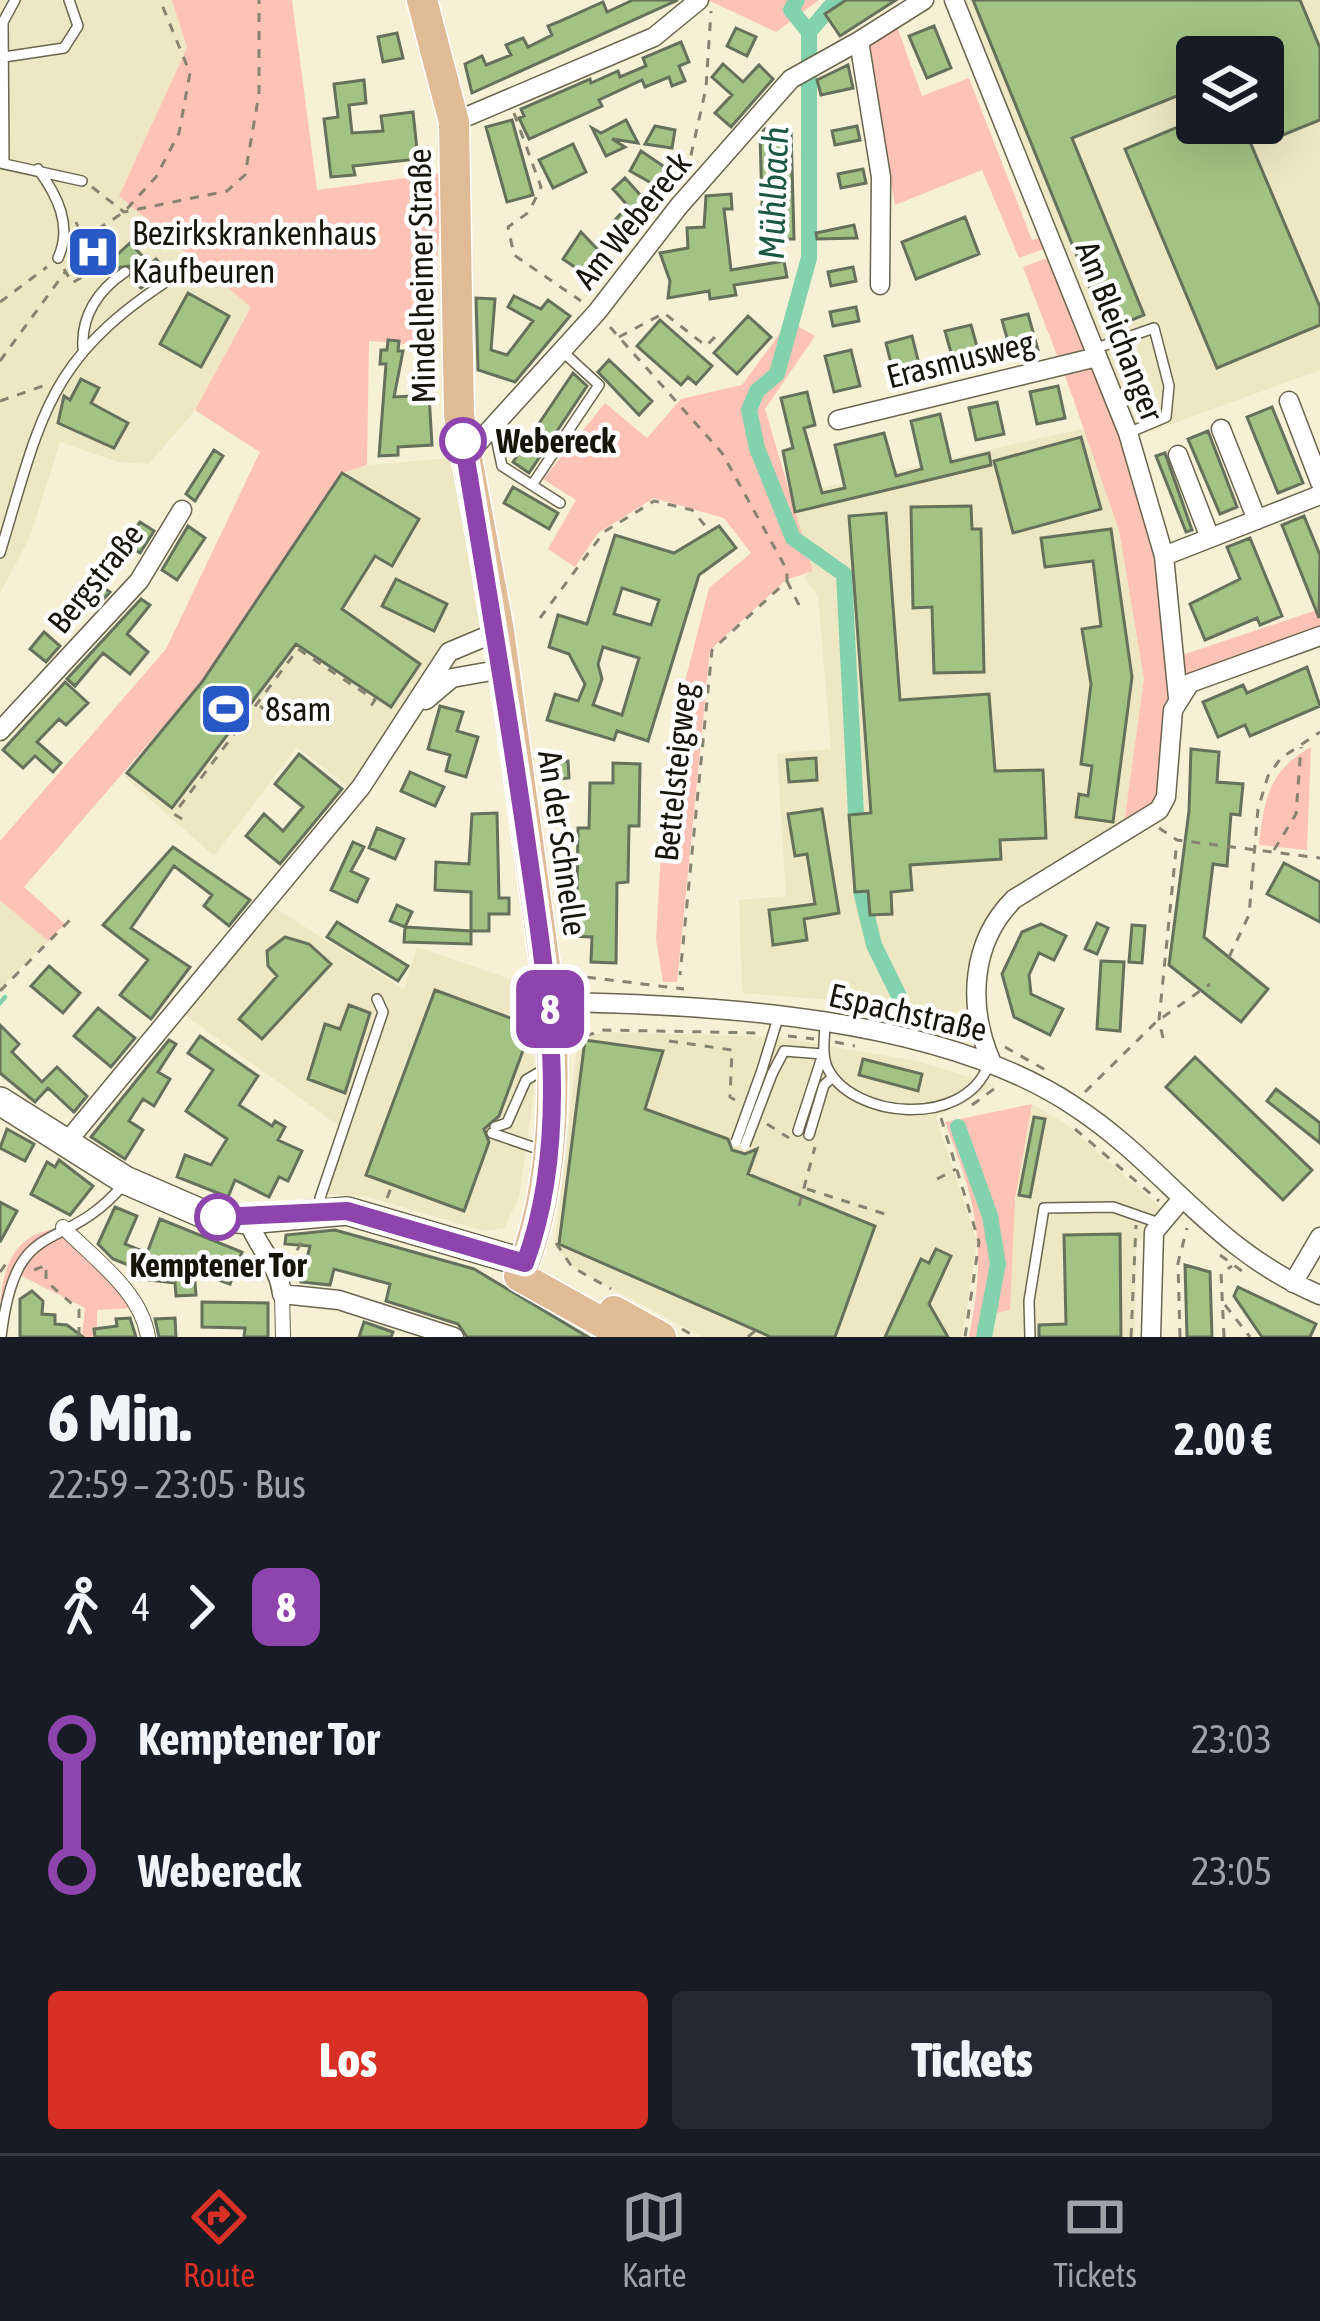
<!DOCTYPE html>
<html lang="de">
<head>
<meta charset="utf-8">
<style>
  :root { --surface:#171b24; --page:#242831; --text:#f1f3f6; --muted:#9ea1a6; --line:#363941; --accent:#d93025 }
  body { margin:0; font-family:"Asap Condensed",sans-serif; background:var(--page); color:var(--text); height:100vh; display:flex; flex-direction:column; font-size:45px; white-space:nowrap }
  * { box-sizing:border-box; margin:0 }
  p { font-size:39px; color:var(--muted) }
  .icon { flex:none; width:66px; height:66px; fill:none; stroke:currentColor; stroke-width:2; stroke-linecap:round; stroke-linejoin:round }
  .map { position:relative; height:1337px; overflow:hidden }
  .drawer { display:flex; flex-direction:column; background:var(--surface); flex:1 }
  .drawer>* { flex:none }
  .badge { padding:0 24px; border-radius:18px; font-size:42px; line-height:78px }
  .tools { position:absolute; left:1176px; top:36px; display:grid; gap:24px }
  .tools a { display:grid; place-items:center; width:108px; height:108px; border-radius:12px; background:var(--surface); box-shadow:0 12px 48px #0002; font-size:60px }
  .map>.badge { position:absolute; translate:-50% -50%; box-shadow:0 0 0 6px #fff }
  .legs { display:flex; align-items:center; gap:18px; height:132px; padding:0 48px; font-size:39px }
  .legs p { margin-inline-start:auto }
  .head { display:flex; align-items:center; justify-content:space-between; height:204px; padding:0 48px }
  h1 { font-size:66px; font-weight:800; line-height:90px }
  .button { display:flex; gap:24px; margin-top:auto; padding:24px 48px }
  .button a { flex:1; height:138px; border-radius:12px; background:var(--accent); color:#fff; font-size:48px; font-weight:800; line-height:138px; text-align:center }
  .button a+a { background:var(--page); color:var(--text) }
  ul { padding:0 48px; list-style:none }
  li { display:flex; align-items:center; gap:42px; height:132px; font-size:45px }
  li i { display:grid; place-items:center; width:18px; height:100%; margin:0 15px; background:currentColor }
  li i::after { content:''; width:30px; height:30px; margin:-15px; border:9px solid; border-radius:50%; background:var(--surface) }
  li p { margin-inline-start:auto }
  li:first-child i { background:linear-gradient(#0000 50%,currentColor 0) }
  li:last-child i { background:linear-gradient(currentColor 50%,#0000 0) }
  .dock { display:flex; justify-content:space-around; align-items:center; height:168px; border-top:3px solid var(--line); background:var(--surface); font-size:33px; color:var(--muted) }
  .dock a { display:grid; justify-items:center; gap:6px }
  .dock .selected { color:var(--accent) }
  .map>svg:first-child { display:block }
</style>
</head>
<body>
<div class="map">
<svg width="1320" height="1337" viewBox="0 0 1320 1337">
  <rect width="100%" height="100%" fill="#f6f0d5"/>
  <path fill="#eee7c4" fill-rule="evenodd" d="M0,0h172l15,48 -67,148 131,111 -56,103 -46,54 -31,-2 -58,-20 -30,95 -30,56z
    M960,0h360v370l-187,68zM1197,57h66v66h-66z
    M1085,428l34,102 25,149 -21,152 -132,86 -19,108 -114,-23 -116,-9 -3,-93 47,-4 -9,-143 54,-4 -13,-153 -14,-20 9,-6 -26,-74z
    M452,458l30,160 -3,19 -127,153 -55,-43 -83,109 -90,-80 78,-94 140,-209 25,-8z
    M0,900l48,41 -48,48z
    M267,903l137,86 13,-42 116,40 1,107 -15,103 -15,31 -20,3 -119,-35 -43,-2 24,-63 -168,-121z
    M604,1032l173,5 140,24 78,24 -59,32 41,125 -15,95h-260l-130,-70 -17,-21 22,-199 10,-11z
    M1032,1104l31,18 101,88 -17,29 -11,2 -1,96h-148z"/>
  <path fill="#fec2b6" d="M172,0h120l25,190 125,-17c2,59 -13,114 -8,173l-65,-5 -2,124 -25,8 -140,209 -178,205 41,37 -17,17 -48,-41v-59l166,-192 94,-197 -65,-42 56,-103 -132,-111 68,-148z
    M708,0h111l-43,32z
    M895,21l27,75 47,-18 63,162 13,-3 4,10 -30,11 -37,-88 -87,35 -32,-163z
    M1050,257l37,93 -29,8 -35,-91z
    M789,321l26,15 -50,73 48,162 -27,9 -76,70 -33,332h-14l-7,-43 11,-188 42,-163 42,-35 -27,-35 -70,-20 -56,35 -23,34 -27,-18 28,-49 -33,-21 62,-76 42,35 34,-39 61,-14z
    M1095,363l65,193 13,139 -12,101 -38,35 21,-152 -25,-149 -56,-160z
    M1320,609v21l-139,55 -2,-29z
    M1311,747l-4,103 -48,-5c5,-45 10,-75 52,-98z
    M1032,1104l-17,94 -5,112 -19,4 -4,23h-18c18,-91 9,-129 -24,-215z
    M57,1229l-43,35 -14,56c0,-40 7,-86 57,-91z
    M62,1231l60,59 12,18 -37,2v27h-15l3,-29 -69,-35z"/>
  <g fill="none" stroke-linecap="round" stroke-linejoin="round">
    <path stroke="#82d2ae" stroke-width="4.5" d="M803,155l8,-6
      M0,1003l5,-6"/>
    <path stroke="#82d2ae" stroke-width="16" d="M797,0l-6,10 18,22
      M836,0l-27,32v226l-32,116 -20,17 -8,19 8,38 36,90 51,36 12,240
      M861,891l13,54 26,53
      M958,1127l32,89 8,48 -14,73"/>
  </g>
  <path fill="#a2c383" stroke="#65715b" stroke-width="3" fill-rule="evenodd" d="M633,0h45l-206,93 -7,-29 17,-8 4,9 25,-10 -5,-10 17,-7 5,9 24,-12 -4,-9 10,-4 45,-20 4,10z
    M846,0h50l-56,36 -15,-22z
    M973,0h327l20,48v72l-42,17 -15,-35v-45h-66v31l-125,50 72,177 -37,15z
    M934,26l17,42 -24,10 -18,-42z
    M736,28l20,9 -9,19 -20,-10z
    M397,33l6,25 -20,4 -5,-25z
    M681,42l8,20 -10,4 6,15 -13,5 -3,-9 -24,10 -3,-7 -43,20 3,6 -73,33 -10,-21 5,-2 -3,-7 69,-30 1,4 27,-12 2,6 26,-11 -3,-8z
    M723,64l20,18 16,-17 14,14 -42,48 -16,-14 17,-18 -20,-18z
    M848,65l5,23 -32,7 -4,-15z
    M364,80l2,23 -17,2 3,28 31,-2 -2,-15 32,-4 5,47 -65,7 2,9 -24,2 -7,-58 14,-2 -4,-33z
    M1197,119l45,4 78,184v18l-103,43 -92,-219z
    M512,120l21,75 -26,7 -21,-75z
    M626,120l12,23 -26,-4 13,8 -19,9 -14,-28 9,5z
    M655,126l20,4 -3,18 -27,-4z
    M857,126l3,14 -25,5 -3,-14z
    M765,129h26l3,110h-31l-3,-104z
    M573,144l13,28 -33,16 -14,-28z
    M641,151l37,25 -9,17 -39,-22z
    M863,169l3,14 -25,5 -3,-14z
    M625,178l27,30 -30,27 -11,-11 17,-18 -15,-17z
    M731,194l1,15h-8l7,61 53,-9 3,16 -53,8 2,10 -26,4 -1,-8 -41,7 2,-17 -10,-28 28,-5 -1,-20 17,-1 2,-31z
    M965,217l14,37 -63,25 -14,-37z
    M854,225l3,13 -40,1 -1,-6z
    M581,232l20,21 -15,22 -23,-16z
    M130,243l20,21 6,-5 10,11 -25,18 -10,-10v-12l-16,2 -6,-6z
    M853,267l3,14 -25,5 -3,-14z
    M188,293l41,23 -28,51 -41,-23z
    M514,296l27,13 7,-9 22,16 -55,66 -37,-12 -2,-72 19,1 -4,51 16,5 26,-34 -25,-14z
    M856,307l3,14 -26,5 -3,-14z
    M1028,314l10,36 -26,6 -10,-36z
    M748,316l23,21 -34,37 -23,-21z
    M660,320l52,46 -16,18 -8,-7 -7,8 -44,-39z
    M971,325l10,36 -26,6 -10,-36z
    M912,336l9,36 -26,7 -9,-36z
    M388,340l11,1 -1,10h5l-9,46 35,-2 3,50 -34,2v8l-19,1 7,-92h-6l1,-14h6z
    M851,350l9,36 -26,6 -9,-36z
    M609,360l43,41 -13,14 -41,-43z
    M573,373l14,13 -58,87 -16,-11z
    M81,379l18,9 -8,15 37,20 -14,25 -56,-25 6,-27 6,4z
    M1058,386l7,32 -28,6 -7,-32z
    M807,392l8,33 -11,3 18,65 23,-5 -10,-43 49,-12 12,43 26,-7 -11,-48 29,-7 11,48 38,-9 2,12 -196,47 -12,-61 10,-3 -12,-50z
    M997,402l7,32 -28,6 -7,-32z
    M1272,407l31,76 -25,10 -31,-76z
    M1208,431l29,76 -17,7 -32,-75z
    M1081,437l20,72 -88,24 -19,-72z
    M214,450l9,6 -28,45 -9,-7z
    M1165,453l27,77 -6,2 -30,-76z
    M342,473l77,46 -27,47 -17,-10 -33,53 78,55 -29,43 -95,-63 -124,164 -45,-35 75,-91z
    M513,487l45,26 -9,16 -45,-26z
    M971,506l1,23h9l3,143 -50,1 -2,-66 -19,1 -2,-101z
    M886,513l14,187 89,-6 6,77 48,-1 3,68 -46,2 1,19 -91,6 2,25 -21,2 1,22 -22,1 -2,-24 -13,1 -6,-77 22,-2 -22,-297z
    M1304,516l16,39 -1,63 -37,-93z
    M140,522l14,9 -14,22 -15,-10z
    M188,526l17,12 -28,42 -15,-10z
    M719,526l17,22 -37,27 -51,166 -31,-10 -3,9 -67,-20 8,-26 23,7 7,-17 -16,-30 -20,-7 9,-32 29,9 28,-89 59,18zM622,588l37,12 -8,25 -37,-11zM603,647l36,11 -17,57 -29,-10 9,-26 -4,-15z
    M1111,529l21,148 -19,145 -37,-5 3,-23 9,2 4,-30 -11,-2 10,-80 -9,-55 19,-3 -8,-65 -48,6 -4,-29z
    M1250,538l32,78 -22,9 -3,-7 -52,22 -15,-36 50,-25 -13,-32z
    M396,579l51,25 -13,27 -52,-25z
    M91,580l19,12 -12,13 -17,-10z
    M141,599l9,6 -23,29 21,18 -18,22 -27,-21 -28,33 -8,-7z
    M44,632l16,14 -14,16 -16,-13z
    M1307,667l13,39 -70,30 -5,-11 -27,12 -15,-35 40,-17 4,8z
    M65,682l23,21 -22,22 -7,-6 -22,23 24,21 -8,9 -18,-16 -12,12 -20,-18z
    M440,706l23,6 -6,19 21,6 -12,40 -20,-6 4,-16 -22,-6z
    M1191,749l28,3 -2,30 26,2 -3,31 -9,-1 -4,52 -14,-2 -9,73 64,52 -27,33 -72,-57 20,-154z
    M299,754l43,35 -62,75 -34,-28 18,-22 19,17 20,-24 -28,-23z
    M816,758l1,22 -28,2 -2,-22z
    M568,761l1,17 -19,2 -1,-18z
    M613,763l27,1 -1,62h-10l-1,56 -11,1 -1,80 -25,-1 1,-25 -27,-1 1,-43h11l1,-65h11l1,-45h23z
    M410,772l34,15 -9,19 -34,-15z
    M822,809l17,104 -35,6 3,21 -34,5 -4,-35 46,-6 -8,-50 -12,2 -7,-42z
    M497,813l2,85h10v16h-20v17h-18v-39l-36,-2 1,-28 33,2 3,-50z
    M377,828l27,11 -9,20 -26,-11z
    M353,842l11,5 -13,24 17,8 -11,23 -26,-12z
    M173,847l77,53 -21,26 -25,-20 8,-11 -38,-29 -43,62 59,39 -39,52 -31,-24 28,-35 -45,-35z
    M1284,863l36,19v40l-53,-28z
    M397,905l15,7 -7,15 -15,-6z
    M337,922l71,44 -10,15 -71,-44z
    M1097,923l11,5 -11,26 -12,-5z
    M1041,924l25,12 -12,24 -15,-7 -10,22 2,19 32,15 -13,26 -36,-18 -12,-43 20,-42z
    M1132,925l13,1 -3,37 -13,-1z
    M405,927l66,4v13l-67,-2z
    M285,937l24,7 22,20 -69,75 -23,-20 38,-43 -9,-10 -1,-15z
    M1101,961l23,1 -4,69 -23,-2z
    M49,966l31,27 -17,20 -32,-27z
    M435,990l97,36 -33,90 -15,13 5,13 -25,69 -98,-36z
    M349,1005l21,8 -25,80 -37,-14 17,-55 15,5z
    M98,1008l37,30 -24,29 -37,-31z
    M0,1025l19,19 -7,8 30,30 15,-15 30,29 -13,16 -26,-24 -13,14 -35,-29z
    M200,1036l58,40 -19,29 33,21 3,-5 10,6 -7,13 24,11 -14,30 -9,-4 -10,20 -34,-17 -7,17 -51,-20 8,-22 26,10 16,-26 -41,-28 27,-41 -25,-17z
    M169,1040l7,4 -18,28 12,7 -16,27 -11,-7 -14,22 14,9 -18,29 -34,-22z
    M585,1040l78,11 -18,58 83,30 4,11 13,4 12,-5 -9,25 127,52 -40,111h-64l-212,-93z
    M1195,1057l117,113 -29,30 -117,-113z
    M863,1059l59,15 -4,17 -59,-16z
    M1276,1089l44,34v20l-53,-42z
    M1034,1117l11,2 -15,78 -11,-2z
    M7,1129l27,15 -9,17 -25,-13z
    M59,1160l34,26 -23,29 -39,-21 16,-32 8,5z
    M0,1202l17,9 -17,31z
    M115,1207l22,9 -12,28 22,9 13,-34 82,33 -12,32 -36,-13 2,24 -20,1 -1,-13 -34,-4 2,-8 -30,-12 -15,-15z
    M335,1230l139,39 114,68h-121l-9,-13 -72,-23 4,-17 -56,-15 -4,16 -29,-3 9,-36 -25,-2 1,-9z
    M1120,1234l1,103h-82v-12l27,-1 -2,-89z
    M936,1249l15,7 -22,48 19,33h-63l36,-78 8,4z
    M1185,1265l25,7 2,65h-25z
    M1238,1287l78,37 -6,13h-48l-28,-41z
    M32,1291l11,10 -1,13 13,1v9l12,1 16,12h-63v-38z
    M202,1302l66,1v34h-24l1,-9 -43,-1z
    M130,1318l6,19h-41l-1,-8 23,-3 -1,-7z
    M175,1318l1,19h-17l-4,-18z
    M364,1322l29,10 -2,5h-32z"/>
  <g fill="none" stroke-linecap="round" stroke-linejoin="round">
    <g stroke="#6a654d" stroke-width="12">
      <path id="service" d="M4,57l60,-9 14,-22 -9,-26
        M0,163l82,18
        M4,163l-1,-141 12,-22
        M38,169c19,26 35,57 20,89
        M83,348c-2,-32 15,-58 42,-76
        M1094,349l60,-21 15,58 -3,31 -38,16
        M494,428l8,38 58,37
        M532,485l67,-100 -36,-33
        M0,553c43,-143 48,-198 183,-282
        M825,1022c0,15 -4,33 3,47 25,49 135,60 160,-3
        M762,1070l16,-52
        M772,1074l12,-23 39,3 -25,77
        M495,1127l12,-4 19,-43 22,-13
        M492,1133l52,18
        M809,1135l15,-50 9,-8
        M320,1198l63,-186 -6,-13
        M1,1337c15,-127 60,-79 122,-152
        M1030,1337l-1,-36 15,-93 69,-1 46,16"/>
    </g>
    <g stroke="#6a654d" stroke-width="16">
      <path id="pedestrian" d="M63,1227c31,32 78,64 85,110
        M282,1294l1,43"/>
    </g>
    <g stroke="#6a654d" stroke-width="21">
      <path id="minor" d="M954,0l174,433 36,123 14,142
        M454,122l200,-85 45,-37
        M880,285l1,-108 -22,-136 65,-41
        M1289,401l31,81
        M838,420l259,-63
        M1221,429l36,91
        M1178,455l32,83
        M466,456l131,-144 82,-106 112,-127 68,-38
        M1164,556l156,-61
        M426,700l26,-22 51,-9
        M0,731l139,-150 43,-71
        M550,1002c160,2 389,14 524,104 92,60 137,143 246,189
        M991,1061c-24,-56 -20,-119 23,-162l145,-89 7,-13 7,-87 17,-27 130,-47
        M66,1143l295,-356 88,-135 50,-21
        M248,1220c9,28 31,44 34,74l57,6 115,37
        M1293,1283l27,-46
        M1151,1337l3,-105 26,-31"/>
    </g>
    <g stroke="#6a654d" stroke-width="30">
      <path id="secondary" d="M0,1101l125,79 83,36 40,4 99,-9 178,52"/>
    </g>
    <g stroke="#fff" stroke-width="33">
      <path id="primary" d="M422,0l32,122 5,293 40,216 51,371c6,88 4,193 -31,274l109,61
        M614,1311l47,26"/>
    </g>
    <path stroke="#878371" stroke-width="3" stroke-dasharray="9 9" stroke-linecap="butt" d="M514,113l27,74 -12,25 -21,15 6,28 67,46
      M687,173l19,-85 5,-77
      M92,187l32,25 103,-21 18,-16 14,-81v-94
      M76,222l7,17 41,-27 32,-35 23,-44 11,-60 -30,-73
      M72,259l10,-18
      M64,269l8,14 31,-18 4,3
      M0,302l47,-35
      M610,327l112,126 65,117v11l-75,69 -32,325
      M619,337l45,-24 42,33 14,-14
      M0,361l65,-89
      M0,401l43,-15
      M787,581l15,30
      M540,618l64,-86 50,-31 38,9 15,18
      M260,706l11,9
      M182,819l-8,-5 124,-165 77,51 -8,12
      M1159,828l18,12 143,18
      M1274,850l22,-36 5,-67
      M1229,957l20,-42 9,-106 10,-33 13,-18 39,-26
      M569,975l115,14
      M0,991l70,-71
      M831,1005l132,24
      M788,1036l26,3
      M1163,1038l-4,-18 18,-180
      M669,1041l63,9 -2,47 5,3
      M835,1042l20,4
      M1005,1047l44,25
      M576,1049l3,-11 25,-8 156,3
      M1085,1092l71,-70 54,-38
      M972,1105l26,-19
      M941,1118l38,124 -14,95
      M767,1124l22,14
      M1075,1129l84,72
      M937,1179l19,-10
      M807,1189l81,26 2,-4
      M387,1198l4,-10
      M799,1206l16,-59
      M556,1243l16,24 39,22
      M1220,1255l26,19
      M288,1266l16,-28
      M34,1270l12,-5v16l33,29v27
      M0,1272l8,-11
      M1225,1305l25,32
      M682,1329l14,8
      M748,1337l8,-7
      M1131,1337l5,-112
      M1180,1337l-2,-74 9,-35
      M1224,1337l-3,-64 11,-7"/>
    <use href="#service" stroke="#fff" stroke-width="9"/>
    <use href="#pedestrian" stroke="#fff" stroke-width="14"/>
    <use href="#minor" stroke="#fff" stroke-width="18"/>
    <use href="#secondary" stroke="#fff" stroke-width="27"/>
    <use href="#primary" stroke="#dfbb96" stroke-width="30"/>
    <g stroke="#6a654d" stroke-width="12" stroke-linecap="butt">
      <path id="service-bridge" d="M736,1142l26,-72
        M745,1145l27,-71"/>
    </g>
    <use href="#service-bridge" stroke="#fff" stroke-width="9"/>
  </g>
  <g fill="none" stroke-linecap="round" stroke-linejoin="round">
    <g stroke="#fff" stroke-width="27">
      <path id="line-1" d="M218,1217l129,-6 178,52c49,-132 20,-289 1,-425 -19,-133 -41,-264 -63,-397"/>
    </g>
    <use href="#line-1" stroke="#8e44ad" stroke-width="18"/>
  </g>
  <defs>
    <g id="hospital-square" transform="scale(2.7)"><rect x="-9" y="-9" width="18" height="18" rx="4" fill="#2758c6" stroke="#fff"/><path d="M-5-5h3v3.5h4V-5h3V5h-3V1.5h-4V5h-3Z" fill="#fff"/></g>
    <g id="stadium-square" transform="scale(2.7)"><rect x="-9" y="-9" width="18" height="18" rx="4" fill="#2758c6" stroke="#fff"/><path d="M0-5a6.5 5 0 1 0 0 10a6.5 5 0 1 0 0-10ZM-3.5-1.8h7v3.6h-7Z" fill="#fff"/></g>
  </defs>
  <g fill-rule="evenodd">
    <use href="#hospital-square" x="93" y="252"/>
    <use href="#stadium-square" x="226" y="709"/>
  </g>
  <g fill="#fff" stroke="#8e44ad" stroke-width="6">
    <circle cx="463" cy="441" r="21"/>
    <circle cx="218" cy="1217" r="21"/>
  </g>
  <g text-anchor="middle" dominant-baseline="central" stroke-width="9" stroke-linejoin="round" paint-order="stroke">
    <g font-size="33" fill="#16140b" stroke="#fff">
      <text transform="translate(632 220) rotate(-51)">Am Webereck</text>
      <text transform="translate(421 276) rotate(-91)">Mindelheimer Straße</text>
      <text transform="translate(1120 331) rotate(69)">Am Bleichanger</text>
      <text transform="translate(960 359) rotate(-14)">Erasmusweg</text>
      <text transform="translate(95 578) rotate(-51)">Bergstraße</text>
      <text transform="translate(675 772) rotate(-84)">Bettelsteigweg</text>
      <text transform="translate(563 843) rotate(82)">An der Schnelle</text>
      <text transform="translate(908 1012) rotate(13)">Espachstraße</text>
    </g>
    <g font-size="33" fill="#16140b" stroke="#fff" text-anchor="start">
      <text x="132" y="233">Bezirkskrankenhaus<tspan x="132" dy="38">Kaufbeuren</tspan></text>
      <text x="265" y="709">8sam</text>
    </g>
    <g font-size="33" font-weight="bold" fill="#16140b" stroke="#fff" text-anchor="start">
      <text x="496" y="441">Webereck</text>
      <text x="218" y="1265" text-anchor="middle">Kemptener Tor</text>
    </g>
    <g font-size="36" font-style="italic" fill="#1a5841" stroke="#fff">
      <text transform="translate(773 193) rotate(-88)">Mühlbach</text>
    </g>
  </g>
</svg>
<div class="tools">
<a><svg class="icon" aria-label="layers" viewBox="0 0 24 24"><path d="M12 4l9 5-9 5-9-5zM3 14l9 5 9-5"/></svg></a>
</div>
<b class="badge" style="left:550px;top:1009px;background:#8e44ad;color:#fff">8</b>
</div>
<section class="drawer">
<div class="head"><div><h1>6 Min.</h1><p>22:59 – 23:05 · Bus</p></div><b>2.00 €</b></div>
<div class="legs"><svg class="icon" aria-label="walk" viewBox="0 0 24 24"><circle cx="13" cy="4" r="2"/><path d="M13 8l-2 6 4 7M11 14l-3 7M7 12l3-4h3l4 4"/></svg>4<svg class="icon" aria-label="forward" viewBox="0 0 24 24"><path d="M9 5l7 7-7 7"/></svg><b class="badge" style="background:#8e44ad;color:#fff">8</b></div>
<ul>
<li><i style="color:#8e44ad"></i><b>Kemptener Tor</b><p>23:03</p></li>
<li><i style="color:#8e44ad"></i><b>Webereck</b><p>23:05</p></li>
</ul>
<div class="button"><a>Los</a><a>Tickets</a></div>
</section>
<nav class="dock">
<a class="selected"><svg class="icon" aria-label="directions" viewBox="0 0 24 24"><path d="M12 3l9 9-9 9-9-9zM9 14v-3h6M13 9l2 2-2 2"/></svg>Route</a>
<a><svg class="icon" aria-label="map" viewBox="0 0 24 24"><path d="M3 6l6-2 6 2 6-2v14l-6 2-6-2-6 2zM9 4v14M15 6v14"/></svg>Karte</a>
<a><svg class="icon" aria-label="tickets" viewBox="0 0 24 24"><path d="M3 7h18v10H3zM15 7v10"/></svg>Tickets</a>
</nav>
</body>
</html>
